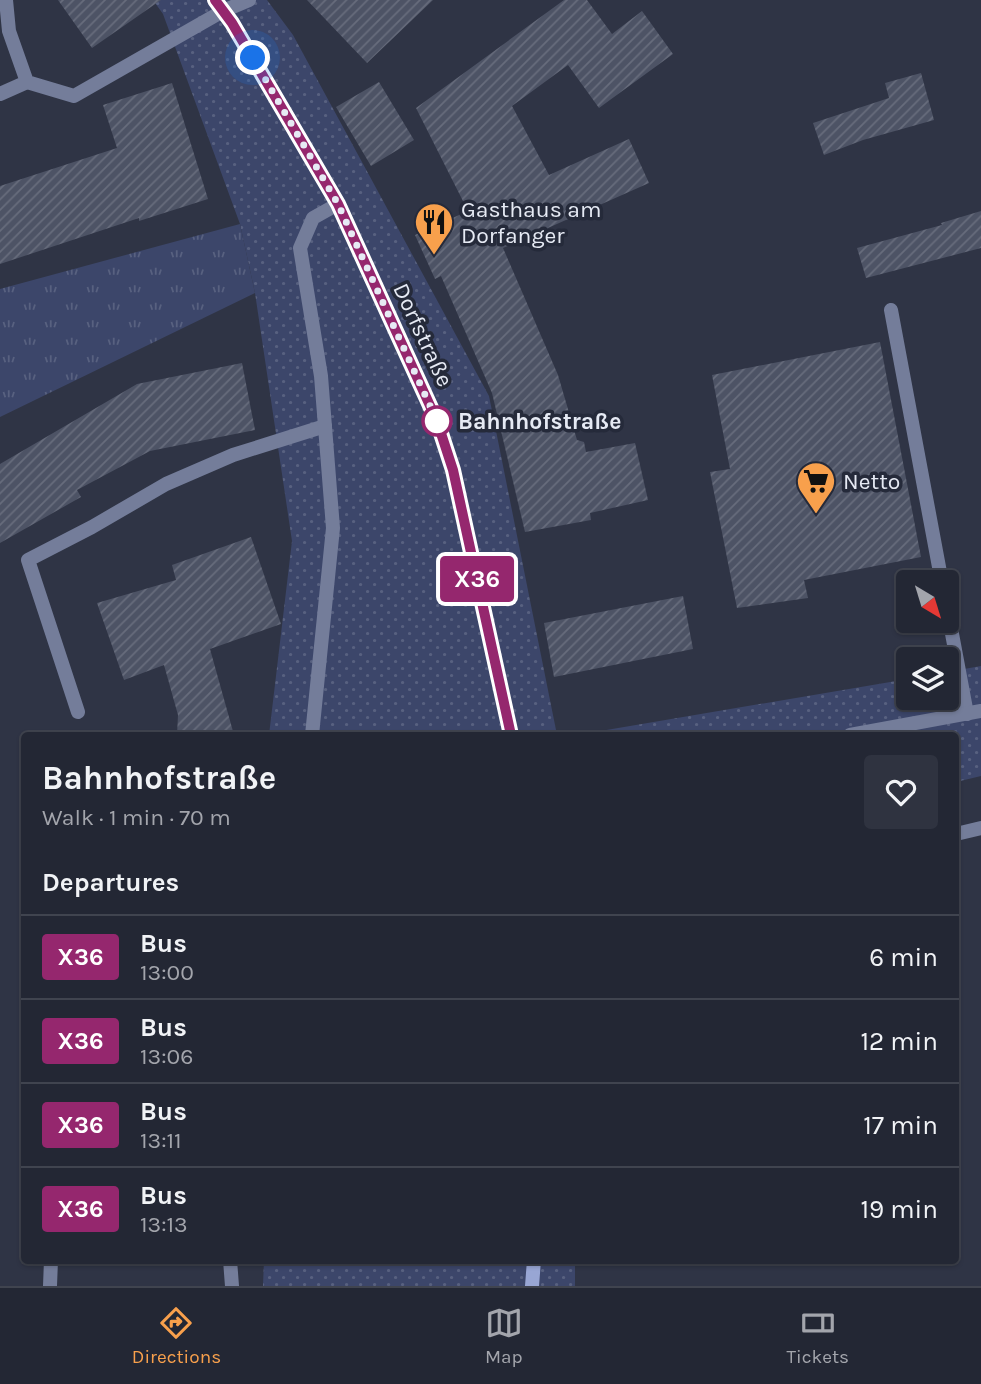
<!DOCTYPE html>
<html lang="en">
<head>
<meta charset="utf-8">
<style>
  :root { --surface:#232734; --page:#2f3340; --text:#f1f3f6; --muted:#a3a5ac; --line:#40444f; --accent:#f8a04c }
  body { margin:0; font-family:Karla,sans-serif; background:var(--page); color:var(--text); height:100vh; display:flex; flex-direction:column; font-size:26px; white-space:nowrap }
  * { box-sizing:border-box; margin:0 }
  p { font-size:23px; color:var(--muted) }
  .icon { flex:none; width:38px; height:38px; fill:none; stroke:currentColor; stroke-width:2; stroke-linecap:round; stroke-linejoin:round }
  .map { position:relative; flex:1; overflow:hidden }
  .panel { position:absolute; left:21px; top:732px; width:938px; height:532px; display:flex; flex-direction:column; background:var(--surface); border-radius:7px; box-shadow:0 2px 5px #0004,0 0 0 2px var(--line) }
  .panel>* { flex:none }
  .badge { padding:0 14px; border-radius:5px; font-size:24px; line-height:46px }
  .needle { width:46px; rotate:142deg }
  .controls { position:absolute; left:896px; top:570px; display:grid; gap:14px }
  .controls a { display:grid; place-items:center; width:63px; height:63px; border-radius:7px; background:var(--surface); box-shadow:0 2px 5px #0004,0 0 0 2px var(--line); font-size:35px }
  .you { position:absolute; width:35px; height:35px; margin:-18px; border:5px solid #fff; border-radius:50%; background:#1a73e8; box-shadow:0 0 0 10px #1a73e833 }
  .map>.badge { position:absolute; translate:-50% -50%; box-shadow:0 0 0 4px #fff }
  h2 { padding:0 21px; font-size:26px; line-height:63px }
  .round { display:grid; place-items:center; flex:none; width:74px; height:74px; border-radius:7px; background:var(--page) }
  .headline { display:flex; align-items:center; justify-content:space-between; height:119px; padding:0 21px }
  h1 { font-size:33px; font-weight:700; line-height:52px }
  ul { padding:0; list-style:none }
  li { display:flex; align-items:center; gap:21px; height:84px; padding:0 21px; border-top:2px solid var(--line) }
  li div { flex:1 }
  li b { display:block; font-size:26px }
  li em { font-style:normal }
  li .badge { min-width:77px; font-weight:700; text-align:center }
  .tab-bar { display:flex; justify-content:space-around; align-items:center; height:98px; border-top:2px solid var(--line); background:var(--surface); font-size:19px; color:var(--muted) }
  .tab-bar a { display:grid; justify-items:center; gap:4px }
  .tab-bar .selected { color:var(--accent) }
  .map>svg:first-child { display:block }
</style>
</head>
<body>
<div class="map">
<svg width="981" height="1286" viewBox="0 0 981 1286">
  <defs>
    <pattern id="grass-dots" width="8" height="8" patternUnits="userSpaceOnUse" patternTransform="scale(1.75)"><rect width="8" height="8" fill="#3c466a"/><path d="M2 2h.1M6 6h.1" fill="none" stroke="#586180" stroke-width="1.8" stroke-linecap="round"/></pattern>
    <pattern id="park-tufts" width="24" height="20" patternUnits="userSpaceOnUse" patternTransform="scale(1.75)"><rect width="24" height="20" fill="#3c466a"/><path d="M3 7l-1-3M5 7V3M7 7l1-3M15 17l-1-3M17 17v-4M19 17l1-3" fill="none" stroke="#586180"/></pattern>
    <pattern id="building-hatch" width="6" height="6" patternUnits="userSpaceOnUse" patternTransform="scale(1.75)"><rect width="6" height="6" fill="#4d5365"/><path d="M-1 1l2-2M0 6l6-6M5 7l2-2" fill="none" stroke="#676c7c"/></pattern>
  </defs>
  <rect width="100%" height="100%" fill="#2f3445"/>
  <path fill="url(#grass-dots)" d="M153,0h114l26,35 196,361 68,339h-288l23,-194 -37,-248 -15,-69 -77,-210z
    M981,666v110l-25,6v-47h-379l331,-56v19h39v-26z
    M264,1260h311v26h-312z"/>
  <path fill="url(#park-tufts)" d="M240,224l15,69 -255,124v-128z"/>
  <path fill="url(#building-hatch)" d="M58,0h103l-69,48z
    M307,0h126l-66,63z
    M564,0h23l25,34 30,-23 31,43 -74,54 -31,-43 -56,41 37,69 80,-36 20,44 -146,65 55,127 19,65 7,2 2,10 49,-9 13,57 -58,13 1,7 -66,12 -33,-139 -51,-117 -6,3 -20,-44 53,-24 -52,-103z
    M921,73l13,47 -71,20 -39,15 -11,-32 76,-25 -4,-15z
    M379,82l35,58 -43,26 -35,-59z
    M172,83l36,116 -69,22v-3l-139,46v-78l117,-38 -14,-43z
    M981,211v37l-115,30 -9,-30 85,-23 -1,-2z
    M880,342l41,215 -117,23 4,18 -71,10 -27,-136 20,-3 -18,-94z
    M242,363l13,67 -105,21 -73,39 4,7 -81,46v-79l137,-80z
    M251,537l30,87 -71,25 24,86h-57l1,-20 -14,-50 -40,15 -27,-77 79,-23 -4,-15z
    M683,596l10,53 -139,28 -10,-54z"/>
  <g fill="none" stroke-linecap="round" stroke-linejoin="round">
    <path stroke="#747d9a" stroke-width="14" d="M6,0l3,31 18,51
      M0,94l27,-12 47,14 149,-85
      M891,310l51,273
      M947,607l20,107
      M78,712l-50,-152 64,-33 74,-43 67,-29 92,-29
      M956,834l25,-6"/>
    <path stroke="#747d9a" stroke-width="14" d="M223,11l26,-11
      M312,735l21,-207 -12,-152 -21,-128 13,-30 25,-14
      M850,735l131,-24
      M230,1260l2,26
      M50,1286l1,-26"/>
    <path stroke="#98a6d4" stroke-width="14" d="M215,0l17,22 106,182 99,217 16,49 58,265
      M532,1286l2,-26"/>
  </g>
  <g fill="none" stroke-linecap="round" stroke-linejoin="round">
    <g stroke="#fff" stroke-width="16">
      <path id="line" d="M215,0l17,23 106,181 99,217 16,49 58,265"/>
    </g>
    <use href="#line" stroke="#95276e" stroke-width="10"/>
    <path stroke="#e6eaf4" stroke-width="7" stroke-dasharray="0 12.6" d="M253,58l85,146 99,217"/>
  </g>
  <defs>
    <g id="restaurant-pin" transform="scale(2.0125)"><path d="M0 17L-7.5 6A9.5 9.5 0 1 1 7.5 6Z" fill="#f8a04c" stroke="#252a3a"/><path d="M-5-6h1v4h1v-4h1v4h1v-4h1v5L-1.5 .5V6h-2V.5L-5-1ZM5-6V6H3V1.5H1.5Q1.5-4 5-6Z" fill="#111"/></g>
    <g id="supermarket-pin" transform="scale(2.0125)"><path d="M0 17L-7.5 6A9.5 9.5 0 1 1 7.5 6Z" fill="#f8a04c" stroke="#252a3a"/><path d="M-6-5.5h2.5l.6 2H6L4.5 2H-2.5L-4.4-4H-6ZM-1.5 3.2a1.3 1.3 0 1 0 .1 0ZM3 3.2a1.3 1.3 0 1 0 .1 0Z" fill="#111"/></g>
  </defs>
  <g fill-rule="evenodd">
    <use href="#restaurant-pin" x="434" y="222"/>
    <use href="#supermarket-pin" x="816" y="481"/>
  </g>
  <circle fill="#fff" stroke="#95276e" stroke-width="3.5" cx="437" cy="421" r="14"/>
  <g text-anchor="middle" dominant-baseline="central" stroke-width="7" stroke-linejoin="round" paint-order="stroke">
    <g font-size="23" fill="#e6eaf4" stroke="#252a3a" text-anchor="start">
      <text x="461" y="209">Gasthaus am<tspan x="461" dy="26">Dorfanger</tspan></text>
      <text x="843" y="481">Netto</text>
    </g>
    <g font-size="23" fill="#e6eaf4" stroke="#252a3a">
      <text transform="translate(423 335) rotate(65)">Dorfstraße</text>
    </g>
    <g font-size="23" font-weight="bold" fill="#e6eaf4" stroke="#252a3a" text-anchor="start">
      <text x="458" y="421">Bahnhofstraße</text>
    </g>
  </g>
</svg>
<div class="controls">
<a><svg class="needle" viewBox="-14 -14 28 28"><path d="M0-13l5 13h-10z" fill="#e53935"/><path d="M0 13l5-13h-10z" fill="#a3a5ac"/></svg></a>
<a><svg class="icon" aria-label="layers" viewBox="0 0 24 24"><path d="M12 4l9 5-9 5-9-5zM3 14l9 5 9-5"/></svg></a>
</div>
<div class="you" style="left:253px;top:58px"></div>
<b class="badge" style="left:477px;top:579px;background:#95276e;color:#fff">X36</b>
<section class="panel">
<div class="headline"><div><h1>Bahnhofstraße</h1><p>Walk · 1 min · 70 m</p></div><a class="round"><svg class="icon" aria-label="heart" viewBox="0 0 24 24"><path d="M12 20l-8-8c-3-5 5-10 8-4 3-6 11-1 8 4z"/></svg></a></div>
<h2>Departures</h2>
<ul>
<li><span class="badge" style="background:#95276e;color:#fff">X36</span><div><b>Bus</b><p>13:00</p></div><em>6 min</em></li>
<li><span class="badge" style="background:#95276e;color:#fff">X36</span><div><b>Bus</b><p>13:06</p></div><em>12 min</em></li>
<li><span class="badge" style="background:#95276e;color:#fff">X36</span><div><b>Bus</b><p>13:11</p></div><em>17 min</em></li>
<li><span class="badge" style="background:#95276e;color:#fff">X36</span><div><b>Bus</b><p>13:13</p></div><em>19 min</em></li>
</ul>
</section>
</div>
<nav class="tab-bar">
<a class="selected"><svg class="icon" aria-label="directions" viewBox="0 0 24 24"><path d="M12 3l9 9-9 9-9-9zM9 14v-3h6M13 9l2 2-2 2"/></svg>Directions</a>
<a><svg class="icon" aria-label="map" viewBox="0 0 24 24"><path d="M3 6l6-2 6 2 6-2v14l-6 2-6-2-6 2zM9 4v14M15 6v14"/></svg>Map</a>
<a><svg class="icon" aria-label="tickets" viewBox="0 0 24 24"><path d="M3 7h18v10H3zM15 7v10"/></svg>Tickets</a>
</nav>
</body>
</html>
